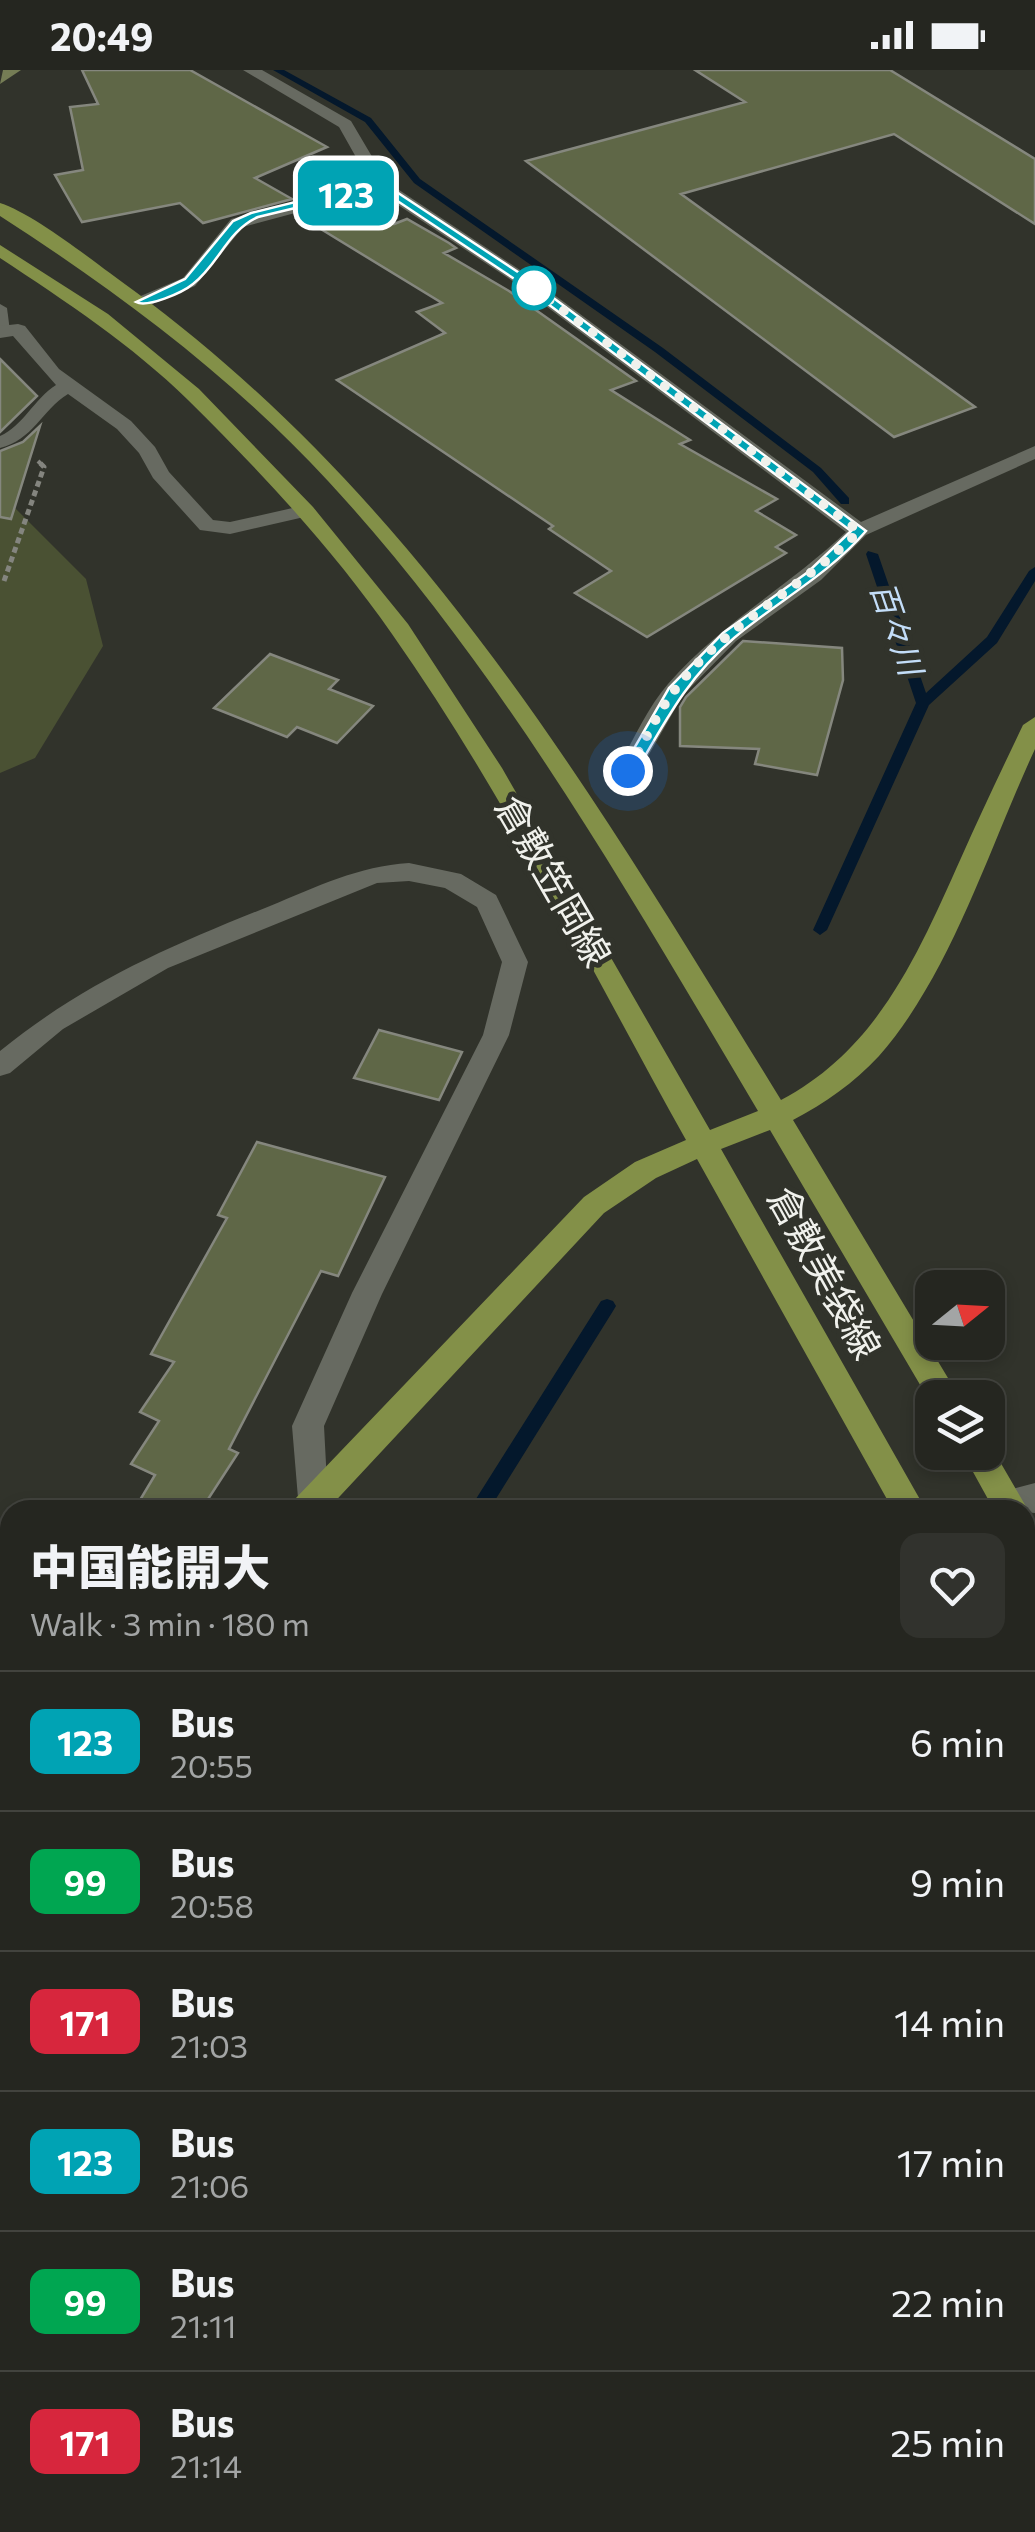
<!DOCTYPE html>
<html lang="en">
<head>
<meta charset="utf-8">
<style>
  :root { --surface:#252620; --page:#31322d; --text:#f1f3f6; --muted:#a3a5a5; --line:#42433e }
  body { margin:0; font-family:Commissioner,"Noto Sans JP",sans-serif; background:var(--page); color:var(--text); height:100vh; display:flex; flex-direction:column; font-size:38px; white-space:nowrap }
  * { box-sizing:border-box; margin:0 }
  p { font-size:32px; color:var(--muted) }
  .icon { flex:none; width:55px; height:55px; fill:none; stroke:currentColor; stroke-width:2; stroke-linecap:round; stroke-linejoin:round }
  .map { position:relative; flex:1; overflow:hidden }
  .details { position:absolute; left:0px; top:1430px; width:1035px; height:1032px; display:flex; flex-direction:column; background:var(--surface); border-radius:30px 30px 0 0; box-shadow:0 5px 15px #0003,0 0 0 2px var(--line) }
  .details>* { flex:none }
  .badge { padding:0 20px; border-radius:15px; font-size:35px; line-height:65px }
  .needle { width:65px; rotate:72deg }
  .controls { position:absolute; left:915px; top:1200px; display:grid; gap:20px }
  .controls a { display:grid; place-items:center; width:90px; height:90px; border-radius:20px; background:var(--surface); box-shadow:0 5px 15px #0003,0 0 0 2px var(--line); font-size:50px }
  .you { position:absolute; width:50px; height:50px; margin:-25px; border:8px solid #fff; border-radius:50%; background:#1a73e8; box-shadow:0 0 0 15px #1a73e833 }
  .map>.badge { position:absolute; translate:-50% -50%; box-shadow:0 0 0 5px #fff }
  .round { display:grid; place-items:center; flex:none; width:105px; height:105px; border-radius:20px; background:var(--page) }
  .head { display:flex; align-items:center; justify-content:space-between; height:170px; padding:0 30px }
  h1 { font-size:48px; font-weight:800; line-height:75px }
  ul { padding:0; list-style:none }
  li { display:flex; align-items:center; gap:30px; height:140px; padding:0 30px; border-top:2px solid var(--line) }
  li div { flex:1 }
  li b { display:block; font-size:38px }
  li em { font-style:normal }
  li .badge { min-width:110px; font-weight:700; text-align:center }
  .status { display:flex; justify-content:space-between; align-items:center; height:70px; padding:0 50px; background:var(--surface); direction:ltr }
  .status svg { height:28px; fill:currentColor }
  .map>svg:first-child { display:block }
</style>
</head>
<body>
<div class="status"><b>20:49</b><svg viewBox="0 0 49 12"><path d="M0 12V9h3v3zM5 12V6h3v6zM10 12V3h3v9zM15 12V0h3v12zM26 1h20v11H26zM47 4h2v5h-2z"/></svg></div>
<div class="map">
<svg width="1035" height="2462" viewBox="0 0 1035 2462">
  <rect width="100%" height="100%" fill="#31332b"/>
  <path fill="#4a5133" d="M0,423l86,86 17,67 -68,112 -35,15z"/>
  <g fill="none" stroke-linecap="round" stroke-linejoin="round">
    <path fill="#04182c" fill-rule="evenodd" d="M273,0h11l87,48 49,61 243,169 158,120 28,30v6h-8l-28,-32 -158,-120 -241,-169 -49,-61z
      M868,481l10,3 48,139 61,-56 42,-66 6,-4v14l-38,62 -68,62 -102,225 -7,5 -7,-5 103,-227 -50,-149z
      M607,1229l6,2 3,5 -3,5 -124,199h-20l132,-209z
      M10,2182v34l-10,6v-34z"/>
  </g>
  <path fill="#5f6747" stroke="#85877e" stroke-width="2.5" d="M82,0h108l137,77 -72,31 37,21 -89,24 -23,-20 -98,19 -27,-47 28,-5 -13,-63 28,-3z
    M695,0h195l145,89v65l-141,-90 -213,60 294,213 -81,30 -368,-276 219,-59z
    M354,131l40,23 13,-5 42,24 7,5 -12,5 65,38 127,90 -25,9 79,50 -10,4 97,55 -21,12 40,24 -20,12 10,6 -139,84 -72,-44 36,-22 -62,-42 4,-3 -216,-146 108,-47 -28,-21 25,-9 -136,-83 5,-7z
    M0,289l37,37 -37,36z
    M40,356l-29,93 -11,-2v-66l23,-9z
    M743,571l99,7 1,32 -26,95 -62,-11 4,-15 -79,-3v-39l6,-10z
    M270,584l68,26 -9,9 44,17 -36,37 -40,-16 -10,10 -73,-29z
    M379,960l83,22 -23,48 -85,-22z
    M257,1072l128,35 -47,99 -17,-5 -92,178 9,4 -37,57h-67l21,-35 -24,-11 28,-43 -19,-9 34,-50 -23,-8 76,-136 -9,-3z"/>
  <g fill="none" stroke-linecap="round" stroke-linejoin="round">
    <path stroke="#84857f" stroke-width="4" stroke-dasharray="5 2.5" stroke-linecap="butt" d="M38,391l5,5"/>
    <path stroke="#84857f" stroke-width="5" stroke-dasharray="6 4" stroke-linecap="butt" d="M4,511l40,-114 -4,-4"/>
    <path fill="#676a61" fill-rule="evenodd" d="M0,234l7,4 3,23 -7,4 -3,-1z"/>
    <path fill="#676a61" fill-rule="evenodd" d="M243,0h19l89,51 36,61 139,92 335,248 174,-76v13l-169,76 -45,45 -85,61 -53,54 -47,82h-16l-4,-6c16,-28 31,-63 52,-87 52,-60 121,-98 178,-152l-332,-250 -137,-91 -134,36 -48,59 -47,20h-12v-8l47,-20 48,-59 139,-37 -31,-55z
      M18,254l7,2 34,43 72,52 24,26 14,25 44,48 17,2 76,-17 10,6 -3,4 -83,19 -30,-4 -47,-52 -14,-25 -22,-24 -49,-35c-27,17 -35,46 -68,54v-12c23,-10 34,-37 56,-51l-43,-49 -13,2v-12z
      M409,793l52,11 35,21 32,67 -19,73 -127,259 -58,132 4,76 -3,8h-26l-7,-84 60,-133 131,-258 19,-73 -25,-55 -32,-19 -36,-7 -32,2 -209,85 -105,61 -53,44 -10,3v-25c85,-69 170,-105 270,-145 46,-19 89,-40 139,-43z
      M1035,1413v30l-40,-3 -3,-7 5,-10z"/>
    <path fill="#757d55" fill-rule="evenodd" d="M3,0h18l-21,14z"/>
    <path fill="#839048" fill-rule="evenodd" d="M0,133c37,12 99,63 133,87 291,214 462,508 648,810 97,-51 137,-146 180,-242 20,-45 41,-89 62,-133l12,-8v32c-46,99 -84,225 -156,307 -25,27 -54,47 -86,64l167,278h-28v7l-162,-275 -49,19 205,361h-33l-196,-351 -41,19 -52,35 -277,297h-37l5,-11 289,-302 51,-35 51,-22c-95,-170 -182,-347 -294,-506 -59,-85 -131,-162 -204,-234 -56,-55 -123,-99 -188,-142v-13l108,69 91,75 114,118 95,117 94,144 208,362 48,-19c-129,-217 -257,-443 -430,-630 -96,-104 -210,-189 -328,-265z
      M988,1371l40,69 -2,6 9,4v43l-10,-4v-49h-31l-32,-58h26z
      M1025,1628l10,4v47l-10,-4z
      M10,1829v46l-10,4v-46z"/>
  </g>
  <path fill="#00a3b4" stroke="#fff" stroke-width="2.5" d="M380,111l144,95 342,255c-38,44 -88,70 -132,107 -48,41 -69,84 -100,137l-13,-4 48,-83 54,-55 85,-61 43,-41 -335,-251 -138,-92 -120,29c-31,14 -39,47 -65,67 -11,9 -46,24 -57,18l49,-23 48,-58 18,-8z"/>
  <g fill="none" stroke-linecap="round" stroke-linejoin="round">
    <path stroke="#f0f1ec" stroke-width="10" stroke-dasharray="0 18" d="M534,218l-14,-10 339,253c-57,58 -136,94 -185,160 -18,24 -31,54 -46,80"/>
  </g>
  <circle fill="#fff" stroke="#00a3b4" stroke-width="5" cx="534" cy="218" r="20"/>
  <g text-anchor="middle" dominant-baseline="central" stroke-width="10" stroke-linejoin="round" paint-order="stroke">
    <g font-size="32" font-style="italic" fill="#c3ddf8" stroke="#31332b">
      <text transform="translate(898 558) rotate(71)">百々川</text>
    </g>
    <g font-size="38" fill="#f0f1ec" stroke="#31332b">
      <text transform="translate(555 810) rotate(60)">倉敷笠岡線</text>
      <text transform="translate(826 1202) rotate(61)">倉敷美袋線</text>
    </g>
  </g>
</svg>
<div class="controls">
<a><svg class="needle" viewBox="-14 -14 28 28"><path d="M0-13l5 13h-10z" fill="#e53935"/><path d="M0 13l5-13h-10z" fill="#a3a5a5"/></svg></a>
<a><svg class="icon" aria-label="layers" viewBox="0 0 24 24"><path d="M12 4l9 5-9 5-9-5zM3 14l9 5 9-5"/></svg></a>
</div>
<div class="you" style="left:628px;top:701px"></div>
<b class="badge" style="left:346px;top:123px;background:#00a3b4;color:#fff">123</b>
<section class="details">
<div class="head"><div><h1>中国能開大</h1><p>Walk · 3 min · 180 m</p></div><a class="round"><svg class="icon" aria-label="heart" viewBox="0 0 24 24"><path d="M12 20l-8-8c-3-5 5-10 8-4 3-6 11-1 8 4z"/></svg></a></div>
<ul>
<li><span class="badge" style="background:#00a3b4;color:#fff">123</span><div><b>Bus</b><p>20:55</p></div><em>6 min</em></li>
<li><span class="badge" style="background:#00a651;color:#fff">99</span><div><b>Bus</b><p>20:58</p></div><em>9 min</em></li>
<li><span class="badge" style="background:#d7263d;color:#fff">171</span><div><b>Bus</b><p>21:03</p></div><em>14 min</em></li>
<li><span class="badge" style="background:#00a3b4;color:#fff">123</span><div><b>Bus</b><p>21:06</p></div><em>17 min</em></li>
<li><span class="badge" style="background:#00a651;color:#fff">99</span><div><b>Bus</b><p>21:11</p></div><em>22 min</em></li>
<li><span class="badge" style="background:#d7263d;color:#fff">171</span><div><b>Bus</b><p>21:14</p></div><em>25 min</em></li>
</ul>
</section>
</div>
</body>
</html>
